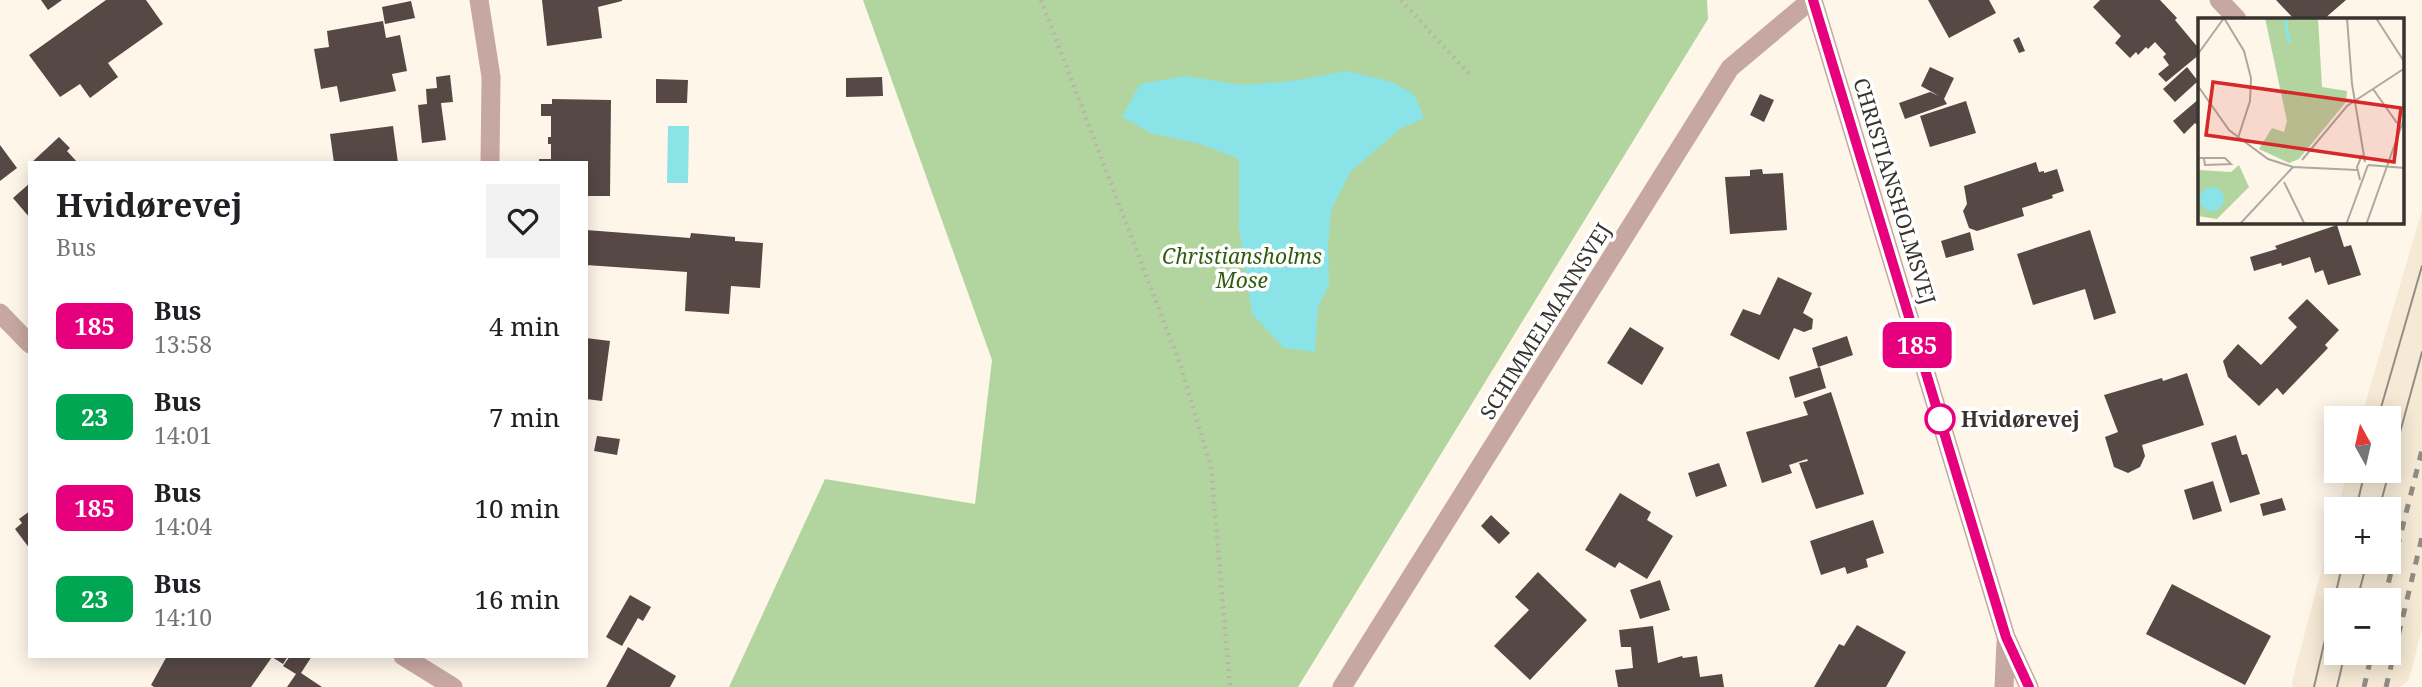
<!DOCTYPE html>
<html lang="en">
<head>
<meta charset="utf-8">
<style>
  :root { --surface:#fff; --page:#f2f2f2; --text:#202124; --muted:#757577 }
  body { margin:0; font-family:"Noto Serif",serif; background:var(--page); color:var(--text); height:100vh; display:flex; flex-direction:column; font-size:26px; white-space:nowrap }
  * { box-sizing:border-box; margin:0 }
  p { font-size:23px; color:var(--muted) }
  .icon { flex:none; width:38px; height:38px; fill:none; stroke:currentColor; stroke-width:2; stroke-linecap:round; stroke-linejoin:round }
  .map { position:relative; flex:1; overflow:hidden }
  .drawer { position:absolute; left:28px; top:161px; width:560px; height:497px; display:flex; flex-direction:column; background:var(--surface); border-radius:0px; box-shadow:0 4px 18px #0003 }
  .drawer>* { flex:none }
  .badge { padding:0 14px; border-radius:10px; font-size:24px; line-height:46px }
  .needle { width:46px; rotate:352deg }
  .tools { position:absolute; left:2324px; top:406px; display:grid; gap:14px }
  .tools a { display:grid; place-items:center; width:77px; height:77px; border-radius:0px; background:var(--surface); box-shadow:0 4px 18px #0003; font-size:35px }
  .map>.badge { position:absolute; translate:-50% -50%; box-shadow:0 0 0 4px #fff }
  .round { display:grid; place-items:center; flex:none; width:74px; height:74px; border-radius:0px; background:var(--page) }
  .head { display:flex; align-items:center; justify-content:space-between; height:119px; padding:0 28px }
  h1 { font-size:33px; font-weight:700; line-height:52px }
  ul { padding:0; list-style:none }
  li { display:flex; align-items:center; gap:21px; height:91px; padding:0 28px }
  li div { flex:1 }
  li b { display:block; font-size:26px }
  li em { font-style:normal }
  li .badge { min-width:77px; font-weight:700; text-align:center }
  .map>svg:first-child { display:block }
</style>
</head>
<body>
<div class="map">
<svg width="2422" height="687" viewBox="0 0 2422 687">
  <rect width="100%" height="100%" fill="#fef6e9"/>
  <path fill="#f6ead6" fill-rule="evenodd" d="M2422,210v418l-13,52 -9,7h-107l-1,-5 44,-168v48h53v-53h-52l11,-38h41v-53h-28zM2336,600h53v53h-53z"/>
  <path fill="#b2d59f" d="M863,0h844l1,19 -410,668h-569l96,-208 150,25 17,-144z"/>
  <path fill="#8ae3e6" d="M1347,71l45,11 22,12 10,24 -24,11 -49,42 -20,39 -3,37 1,38 -11,22 -3,45 -31,-4 -32,-34 -13,-85v-70l-39,-15 -49,-11 -29,-16 18,-33 45,-8 57,9 50,-4z
    M668,126h21l-1,57h-21z"/>
  <path fill="#564845" d="M41,0h21l-14,10z
    M106,0h40l17,24 -55,39 10,14 -28,21 -10,-14 -20,13 -31,-42z
    M542,0h80v1l-24,6 4,31 -55,8z
    M1928,0h61l7,13 -47,25z
    M2100,0h60l17,18 -2,2 25,30v4l-34,28 -8,-8 11,-9 -6,-8 3,-3 -11,-12 -7,7 -2,-2 -8,8 -2,-3 -6,6 -15,-15 6,-7 -28,-29z
    M2276,0h70l-22,19h-30z
    M411,1l4,17 -30,6 -3,-17z
    M383,21l3,17 14,-3 7,36 -15,3 4,17 -56,11 -3,-16 -16,3 -7,-40 15,-2 -2,-16z
    M2019,37l6,14 -6,2 -6,-13z
    M1930,67l24,11 -10,21 3,5 -42,15 -6,-16 31,-11 9,4 -18,-10z
    M2187,67l11,14 -23,21 -12,-13z
    M450,75l3,27 -12,1 5,37 -24,3 -4,-38 9,-1 -1,-15 11,-1 -1,-11z
    M882,77l1,19 -37,1v-19z
    M656,79l32,1 -1,23h-31z
    M1760,94l14,6 -10,22 -14,-7z
    M2200,98v30l-5,-5 -11,11 -11,-13z
    M552,99l59,1 -1,96h-24v-33h-47v-4h12v-15h-3v-7h3v-21h-10v-12h11z
    M1966,101l10,32 -46,14 -10,-31z
    M393,126l5,37h-64l-4,-29z
    M59,137l11,11 -3,3 11,12h-47z
    M0,145l17,23 -17,13z
    M2036,162l3,10 5,-1v2l13,-4 7,22 -12,4 1,3 -31,10 2,8 -47,15 -8,-3 -6,-17 4,-7 -3,-18z
    M1762,169l1,5 20,-1 4,57 -57,4 -5,-57 25,-1v-6z
    M30,183v35l-17,-20z
    M2337,225l7,22 7,-2 10,30 -33,10 -5,-15 -8,3 -5,-16 -28,9 -1,-3 -27,8 -4,-14 27,-8 -2,-3z
    M586,230l104,8 1,-5 44,4v4l28,2 -3,45 -29,-2 -2,28 -44,-3 2,-39 -101,-7z
    M2090,230l26,83 -22,7 -9,-31 -52,16 -16,-51z
    M1970,232l4,18 -28,8 -5,-17z
    M1778,277l34,16 -9,20 10,6 -1,10 -8,3 -10,-4 -15,32 -49,-25 13,-26 17,6z
    M2307,299l32,31 -14,15 3,3 -45,47 -6,-7 -18,18 -31,-29 -5,-16 15,-17 23,21 36,-38 -9,-9z
    M1630,327l34,21 -22,37 -35,-22z
    M1847,336l6,19 -35,12 -6,-19z
    M586,338l24,3 -8,60 -16,-2z
    M1820,367l6,21 -31,10 -6,-21z
    M2187,373l17,52 -62,20 3,11 -5,11 -12,6 -14,-6 -9,-30 13,-5 -14,-37 58,-17 1,3z
    M1831,392l33,102 -48,15 -17,-46 9,-2 -1,-2 -18,6 3,8 -30,10 -16,-51 62,-17 -5,-13z
    M2236,435l6,20 5,-1 13,40 -30,9 -19,-60z
    M597,436l23,3 -3,16 -23,-4z
    M1719,463l8,23 -31,11 -8,-24z
    M2213,481l9,30 -29,9 -9,-30z
    M1620,493l31,19 -4,8 26,16 -26,43 -28,-17 -4,6 -30,-18z
    M2282,498l4,12 -23,6 -3,-12z
    M30,511v38l-15,-20 7,-6 -3,-4z
    M1491,515l19,18 -11,11 -18,-18z
    M1873,520l11,33 -18,6 2,8 -21,7 -2,-7 -24,8 -11,-34z
    M1538,572l49,48 -57,60 -36,-34 35,-36 -14,-13z
    M1660,580l10,30 -30,9 -10,-29z
    M2172,584l99,52 -26,49 -99,-51z
    M630,595l21,12 -8,14 -5,-3 -16,28 -16,-9z
    M1857,625l49,27 -20,35h-72l25,-43 5,2z
    M1653,626l5,37 24,-7 1,2 14,-2 3,21 22,-3 2,13h-106l-3,-17 18,-2 -2,-21h-10l-2,-17z
    M628,647l48,29 -6,11h-64z
    M167,656h121l-5,8 -11,-7 -21,30h-97l-3,-2z
    M290,656h22l-11,17 21,14h-35l9,-13 -13,-8z"/>
  <g fill="none" stroke-linecap="round" stroke-linejoin="round">
    <path stroke="#bab3a9" stroke-width="4.5" stroke-dasharray="2 5" stroke-linecap="butt" d="M1041,0l139,364 31,103 19,220
      M1401,0l69,75"/>
    <path stroke="#c7a7a2" stroke-width="19" d="M479,0l12,77 -1,86
      M2219,0l18,19
      M1342,687l388,-619 81,-68"/>
    <path stroke="#c7a7a2" stroke-width="19" d="M1813,0l193,637 23,50
      M0,313l30,31
      M403,656l50,31
      M2004,687l2,-45"/>
    <path stroke="#928d84" stroke-width="2" d="M2378,418l44,-152
      M2356,509l9,-38
      M2379,509l43,-157
      M2357,600l10,-38
      M2314,687l29,-125
      M2337,687l8,-34"/>
    <path stroke="#928d84" stroke-width="5" stroke-dasharray="9 9" stroke-linecap="butt" d="M2384,600l38,-150
      M2364,687l8,-34
      M2386,687l36,-150"/>
  </g>
  <g fill="none" stroke-linecap="round" stroke-linejoin="round">
    <g stroke="#fff" stroke-width="16">
      <path id="line" d="M1813,0l193,637 23,50"/>
    </g>
    <use href="#line" stroke="#e6007e" stroke-width="10"/>
  </g>
  <circle fill="#fff" stroke="#e6007e" stroke-width="3.5" cx="1940" cy="419" r="14"/>
  <g text-anchor="middle" dominant-baseline="central" stroke-width="7" stroke-linejoin="round" paint-order="stroke">
    <g font-size="21" fill="#37342f" stroke="#fff">
      <text transform="translate(1895 191) rotate(73)">CHRISTIANSHOLMSVEJ</text>
      <text transform="translate(1545 321) rotate(-58)">SCHIMMELMANNSVEJ</text>
    </g>
    <g font-size="21" font-style="italic" fill="#315c0d" stroke="#fff">
      <text x="1242" y="256">Christiansholms<tspan x="1242" dy="24">Mose</tspan></text>
    </g>
    <g font-size="21" font-weight="bold" fill="#37342f" stroke="#fff" text-anchor="start">
      <text x="1961" y="419">Hvidørevej</text>
    </g>
  </g>
  <g transform="translate(2198 18)">
    <rect width="206" height="206" fill="#fef6e9"/>
    <path d="M67,0h53l4,69 25,4 -1,11 -47,57 -10,4 -30,-14 13,-21 12,4 3,-11zM41,147l10,22 -32,32 -19,-3v-46l33,2z" fill="#b2d59f"/>
    <path d="M2 181a12 12 0 1 1 24 0a12 12 0 1 1-24 0Z" fill="#8ae3e6"/>
    <path fill="none" stroke="#8ae3e6" stroke-width="3.5" d="M87,0l4,25"/>
    <path fill="none" stroke="#aea89f" stroke-width="2" d="M26,0l20,33 7,27 -1,23 -12,37M149,0l5,66 13,78M178,0l29,45M0,36l26,-36M0,68l31,44 39,29 25,8 64,3M175,71l24,34M0,140h27l6,6 -26,1 -1,-6M104,142l45,-54 58,-38M170,147l37,3M162,162l-3,-13 5,-12M86,164l21,43M41,207l54,-58M148,207l22,-60M168,207l39,-109"/>
    <path fill="#d62828" fill-opacity="0.15" stroke="#d62828" stroke-width="3.5" d="M15,64l188,26 -7,54 -188,-27z"/>
    <rect width="206" height="206" fill="none" stroke="#37342f" stroke-width="3.5"/>
  </g>
</svg>
<div class="tools">
<a><svg class="needle" viewBox="-14 -14 28 28"><path d="M0-13l5 13h-10z" fill="#e53935"/><path d="M0 13l5-13h-10z" fill="#757577"/></svg></a>
<a>+</a>
<a>−</a>
</div>
<b class="badge" style="left:1917px;top:345px;background:#e6007e;color:#fff">185</b>
<section class="drawer">
<div class="head"><div><h1>Hvidørevej</h1><p>Bus</p></div><a class="round"><svg class="icon" aria-label="heart" viewBox="0 0 24 24"><path d="M12 20l-8-8c-3-5 5-10 8-4 3-6 11-1 8 4z"/></svg></a></div>
<ul>
<li><span class="badge" style="background:#e6007e;color:#fff">185</span><div><b>Bus</b><p>13:58</p></div><em>4 min</em></li>
<li><span class="badge" style="background:#00a651;color:#fff">23</span><div><b>Bus</b><p>14:01</p></div><em>7 min</em></li>
<li><span class="badge" style="background:#e6007e;color:#fff">185</span><div><b>Bus</b><p>14:04</p></div><em>10 min</em></li>
<li><span class="badge" style="background:#00a651;color:#fff">23</span><div><b>Bus</b><p>14:10</p></div><em>16 min</em></li>
</ul>
</section>
</div>
</body>
</html>
